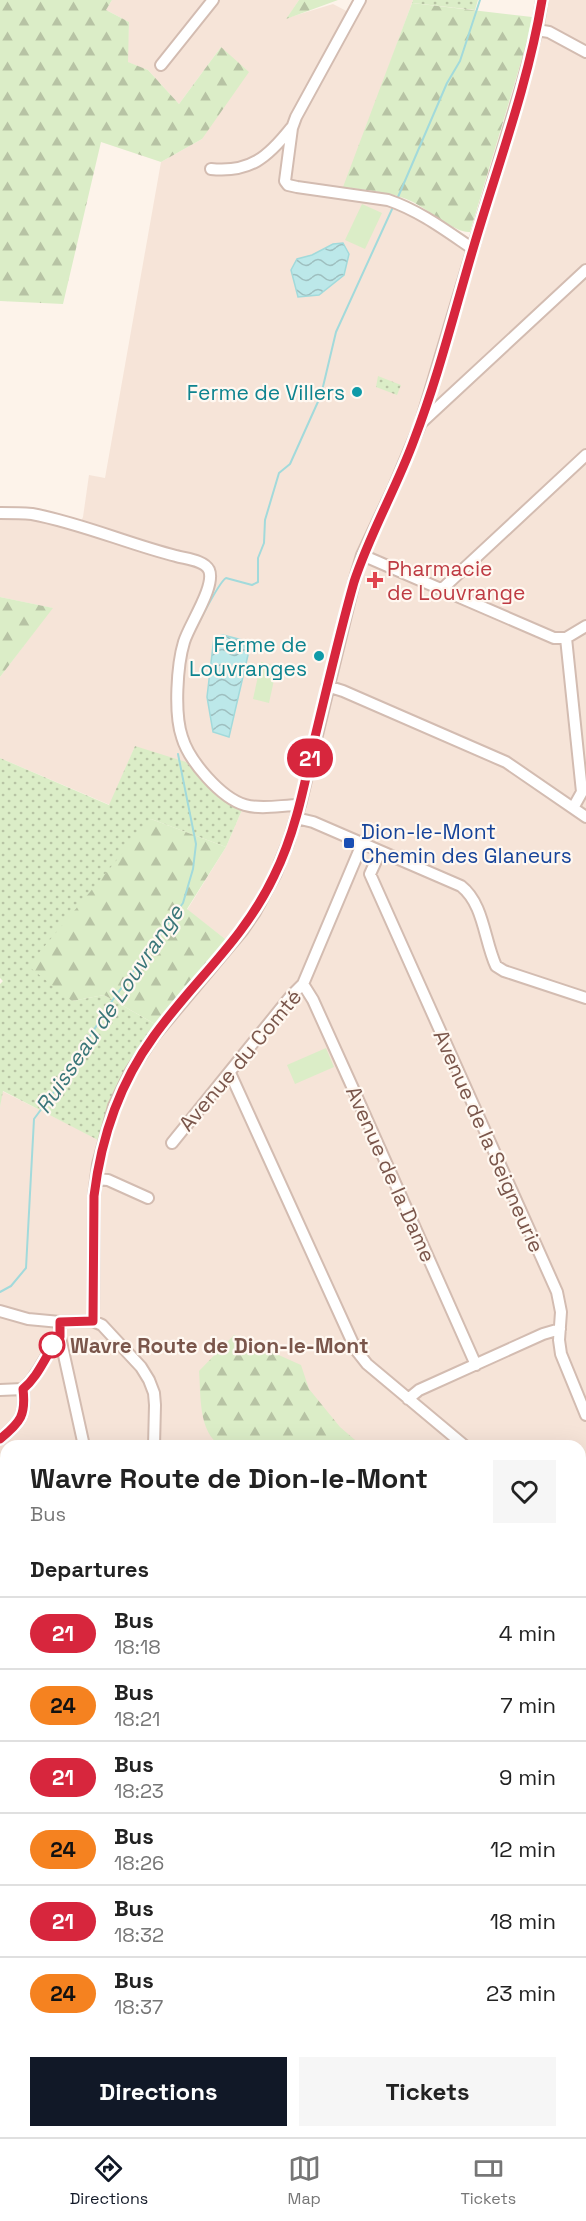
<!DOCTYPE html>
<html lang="en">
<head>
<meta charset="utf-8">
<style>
  :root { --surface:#fff; --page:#f6f6f6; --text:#222; --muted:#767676; --line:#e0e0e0; --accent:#111827 }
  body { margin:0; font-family:"Space Grotesk",sans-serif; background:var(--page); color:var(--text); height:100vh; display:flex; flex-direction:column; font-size:22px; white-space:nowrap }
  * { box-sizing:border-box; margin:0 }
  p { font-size:20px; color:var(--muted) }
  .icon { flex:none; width:33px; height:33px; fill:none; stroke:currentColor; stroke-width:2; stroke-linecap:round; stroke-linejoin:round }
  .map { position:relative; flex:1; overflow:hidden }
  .side { position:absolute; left:0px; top:1440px; width:586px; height:698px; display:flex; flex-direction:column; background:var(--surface); border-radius:18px 18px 0 0; box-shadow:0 6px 24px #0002 }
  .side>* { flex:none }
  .badge { padding:0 12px; border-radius:20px; font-size:21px; line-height:39px }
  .map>.badge { position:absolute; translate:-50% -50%; box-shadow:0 0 0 3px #fff }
  h2 { padding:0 30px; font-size:22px; line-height:54px }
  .round { display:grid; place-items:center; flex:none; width:63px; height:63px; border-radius:0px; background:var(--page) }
  .headline { display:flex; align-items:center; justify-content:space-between; height:102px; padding:0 30px }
  h1 { font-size:28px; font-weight:700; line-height:45px }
  .cta { display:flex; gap:12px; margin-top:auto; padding:12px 30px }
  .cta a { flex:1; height:69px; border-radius:0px; background:var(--accent); color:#fff; font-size:24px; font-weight:700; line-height:69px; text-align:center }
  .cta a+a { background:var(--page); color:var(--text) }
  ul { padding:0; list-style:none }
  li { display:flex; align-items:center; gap:18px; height:72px; padding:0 30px; border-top:2px solid var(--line) }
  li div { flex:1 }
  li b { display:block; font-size:22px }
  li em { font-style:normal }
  li .badge { min-width:66px; font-weight:700; text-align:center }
  .tab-bar { display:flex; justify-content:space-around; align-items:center; height:84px; border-top:2px solid var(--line); background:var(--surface); font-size:16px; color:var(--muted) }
  .tab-bar a { display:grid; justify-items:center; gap:3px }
  .tab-bar .selected { color:var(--accent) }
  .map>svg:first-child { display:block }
</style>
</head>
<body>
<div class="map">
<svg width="586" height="2137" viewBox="0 0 586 2137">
  <defs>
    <pattern id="grass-dots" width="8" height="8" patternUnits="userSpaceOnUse" patternTransform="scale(1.5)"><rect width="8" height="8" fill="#dbedc7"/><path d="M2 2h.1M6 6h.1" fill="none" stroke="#b7c3a4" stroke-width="1.8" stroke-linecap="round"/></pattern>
    <pattern id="forest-firs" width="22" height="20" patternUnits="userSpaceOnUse" patternTransform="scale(1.5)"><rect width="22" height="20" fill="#dbedc7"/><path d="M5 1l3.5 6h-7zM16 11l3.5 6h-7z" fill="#b7c3a4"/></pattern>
    <pattern id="water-waves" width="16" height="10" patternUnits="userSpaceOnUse" patternTransform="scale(1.5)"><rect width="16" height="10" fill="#bce8e9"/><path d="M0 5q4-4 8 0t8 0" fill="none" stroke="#9ebfbf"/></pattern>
  </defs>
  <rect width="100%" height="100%" fill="#fdf3ea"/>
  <path fill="#f6e4d8" d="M112,0h187l-12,18 46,-14 25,13 9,-17h46l-71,195 36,7 26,8 26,14 46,33 58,-192 14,-65h38v1583l-6,-1v-136h-574v651l-6,-2v-988l2,-16 106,53 13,-38 20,-41 18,-26 78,-91 -50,-38 39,-63 16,-37 -107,-64 -25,59 -110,-47v-81l52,-69 -52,-11v-81l6,-1 71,15 6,-13 6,-42 16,3 56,-316 41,-23 19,-92 -42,57 -31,-34 -21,-8 2,-40 -23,-12z
    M580,1999l6,1v104l-5,-2z"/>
  <path fill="url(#grass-dots)" d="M413,0h65l-3,10 -63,-7z
    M378,376l23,9 -4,10 -21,-8z
    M135,746l51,16 29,30 27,18 -16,37 -75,-28 -79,182 32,-6 51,29 -30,48 -17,34 -10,34 -95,-49 -3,16v-123l3,-3 -3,-3v-220l109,47z"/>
  <path fill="url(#forest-firs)" d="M0,0h112l-6,10 23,12 -1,40 20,8 31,34 42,-57 28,25 -47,67 -41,23 -60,-20 -38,162 -63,-3z
    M299,0h39l-52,19z
    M412,3l120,14 -5,25 -57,190c-13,2 -43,-23 -57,-30 -21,-10 -47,-12 -70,-15z
    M0,597l53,11 -53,69z
    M151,819l75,28 -39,62 42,33 -74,82 -51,-29 -32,6 -44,-35z
    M234,1335l67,30 8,24 31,38 22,19h-141c-23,-14 -20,-51 -22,-75z
    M0,2095l6,2v35h416l-2,5h-420z"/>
  <path fill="#dbedc7" d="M362,204l20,9 -17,36 -20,-9z
    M261,662l16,4 -8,37 -16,-4z
    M326,1048l8,19 -39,17 -8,-19z"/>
  <path fill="url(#water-waves)" stroke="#a2dadb" stroke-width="1.5" d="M343,243l6,11 -5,21 -25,20 -21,2 -7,-27 6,-11 15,-4 21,-11z
    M223,635l19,5 6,15 -19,82 -16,-5 -6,-35 7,-60z"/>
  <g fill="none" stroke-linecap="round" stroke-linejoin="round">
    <path stroke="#a2dadb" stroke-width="2" d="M398,197l49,-114 13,-22 20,-61
      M198,624c5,-9 21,-42 28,-46l26,7 6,-3v-24l6,-15 1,-23 14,-47 11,-9 31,-69 15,-63 57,-125
      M0,1292l11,-6 15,-18 8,-149 28,-38 50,-80 71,-98 10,-34 3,-25 -18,-90"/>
    <g stroke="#d3bcb1" stroke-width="14">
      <path id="minor" d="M360,0l-64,117 -4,11 -7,53 3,4 9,2 91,13c32,11 57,30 85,49
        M537,30l12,2 37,20
        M161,65l52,-65
        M211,169c39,4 57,-12 80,-41
        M422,422l164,-152
        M0,513c10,0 21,0 32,1 49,9 96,30 144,42 10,3 28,4 33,14 7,16 -20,55 -25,72 -7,23 -10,72 -2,95 7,24 39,61 63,68 17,5 37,0 55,0
        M362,555l192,83h12l20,-12
        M442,589l144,-134
        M566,638l16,154 -9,16
        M327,686l16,5 163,71 80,55
        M296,818l17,4 148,64c23,18 23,54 35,80l8,5 82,27
        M380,852l-10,22 187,418 4,20 -2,28 2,14 25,61
        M303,984l10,16 42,93 121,272
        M230,1073l126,277 11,14 98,82
        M172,1143l119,-147 12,-12 59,-140
        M96,1179l12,1 40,18
        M0,1311l28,8 32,3 33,-1 9,4 39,42 8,13 5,13 1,12 -1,41
        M93,1321l1,-125 4,-32 16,-58 17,-35 23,-35 88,-105 13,-19 20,-37 13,-32 12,-38 54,-223 8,-27 32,-68 26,-62 102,-340 15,-55 5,-30
        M60,1322v15l24,109
        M23,1389c17,-14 22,-36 37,-52
        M0,1390l23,-1
        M408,1399l11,-9 124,-56 17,-5
        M0,1439c21,-17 26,-24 23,-50
        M580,1503l6,2
        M0,1650l6,-6
        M0,1664l6,7
        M0,1689l6,-6
        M580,1862l6,4"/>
    </g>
    <use href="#minor" stroke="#fff" stroke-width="10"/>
  </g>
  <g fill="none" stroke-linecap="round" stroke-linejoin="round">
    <g stroke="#fff" stroke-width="14">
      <path id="line" d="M0,1439c21,-17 26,-24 23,-50 17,-14 23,-36 37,-52v-15l33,-1 1,-125c7,-58 25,-112 60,-160 40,-56 89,-95 120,-160 21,-42 30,-89 40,-135 13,-53 25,-106 40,-159 16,-49 42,-93 60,-142 24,-62 40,-127 59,-191 24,-82 55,-164 69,-249"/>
    </g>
    <use href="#line" stroke="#d7263d" stroke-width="9"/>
  </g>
  <g fill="#0f9aa8" stroke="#fff8f1" stroke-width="2">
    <circle cx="357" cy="392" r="6"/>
    <circle cx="319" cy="656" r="6"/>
  </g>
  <path fill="#e0444e" stroke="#fff8f1" stroke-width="2" d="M372 571h6v6h6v6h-6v6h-6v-6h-6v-6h6z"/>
  <rect fill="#1a4fb4" stroke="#fff8f1" stroke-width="2" x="343" y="837" width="12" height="12" rx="3"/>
  <circle fill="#fff" stroke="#d7263d" stroke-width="3" cx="52" cy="1345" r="12"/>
  <g text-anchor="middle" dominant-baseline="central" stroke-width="4.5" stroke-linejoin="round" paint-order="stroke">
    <g font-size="21" fill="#0d838f" stroke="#fff8f1" text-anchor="end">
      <text x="345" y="392">Ferme de Villers</text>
      <text x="307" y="644">Ferme de<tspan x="307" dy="24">Louvranges</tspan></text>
    </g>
    <g font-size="21" fill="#be3a42" stroke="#fff8f1" text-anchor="start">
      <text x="387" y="568">Pharmacie<tspan x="387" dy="24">de Louvrange</tspan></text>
    </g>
    <g font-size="21" fill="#164399" stroke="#fff8f1" text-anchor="start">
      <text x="361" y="831">Dion-le-Mont<tspan x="361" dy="24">Chemin des Glaneurs</tspan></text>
    </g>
    <g font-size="21" fill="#7a564b" stroke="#fff8f1">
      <text transform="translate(240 1060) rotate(-50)">Avenue du Comté</text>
      <text transform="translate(489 1141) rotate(66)">Avenue de la Seigneurie</text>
      <text transform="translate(391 1174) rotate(66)">Avenue de la Dame</text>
    </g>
    <g font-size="21" font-weight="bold" fill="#7a564b" stroke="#fff8f1" text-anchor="start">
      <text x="70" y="1345">Wavre Route de Dion-le-Mont</text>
    </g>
    <g font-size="22" font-style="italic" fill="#3a7679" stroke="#fff8f1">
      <text transform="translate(109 1009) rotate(-56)">Ruisseau de Louvrange</text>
    </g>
  </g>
</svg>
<b class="badge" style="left:310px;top:758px;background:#d7263d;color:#fff">21</b>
<section class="side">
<div class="headline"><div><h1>Wavre Route de Dion-le-Mont</h1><p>Bus</p></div><a class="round"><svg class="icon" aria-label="heart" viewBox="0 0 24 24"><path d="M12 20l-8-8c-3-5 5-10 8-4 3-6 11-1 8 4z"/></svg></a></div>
<h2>Departures</h2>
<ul>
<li><span class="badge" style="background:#d7263d;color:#fff">21</span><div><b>Bus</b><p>18:18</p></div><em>4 min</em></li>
<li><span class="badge" style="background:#f58220;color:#111">24</span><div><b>Bus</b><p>18:21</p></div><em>7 min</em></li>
<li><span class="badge" style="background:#d7263d;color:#fff">21</span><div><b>Bus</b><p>18:23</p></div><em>9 min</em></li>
<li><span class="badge" style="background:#f58220;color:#111">24</span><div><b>Bus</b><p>18:26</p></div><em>12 min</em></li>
<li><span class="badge" style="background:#d7263d;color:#fff">21</span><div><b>Bus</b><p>18:32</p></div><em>18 min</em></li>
<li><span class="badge" style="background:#f58220;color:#111">24</span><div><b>Bus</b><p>18:37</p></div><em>23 min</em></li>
</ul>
<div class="cta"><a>Directions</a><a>Tickets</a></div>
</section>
</div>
<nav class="tab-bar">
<a class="selected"><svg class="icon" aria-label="directions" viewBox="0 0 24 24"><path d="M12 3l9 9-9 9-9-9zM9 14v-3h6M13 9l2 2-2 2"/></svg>Directions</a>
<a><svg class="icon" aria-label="map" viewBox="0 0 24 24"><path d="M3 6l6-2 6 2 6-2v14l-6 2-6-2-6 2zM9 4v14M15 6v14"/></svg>Map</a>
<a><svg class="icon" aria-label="tickets" viewBox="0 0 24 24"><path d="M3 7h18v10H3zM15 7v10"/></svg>Tickets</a>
</nav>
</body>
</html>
